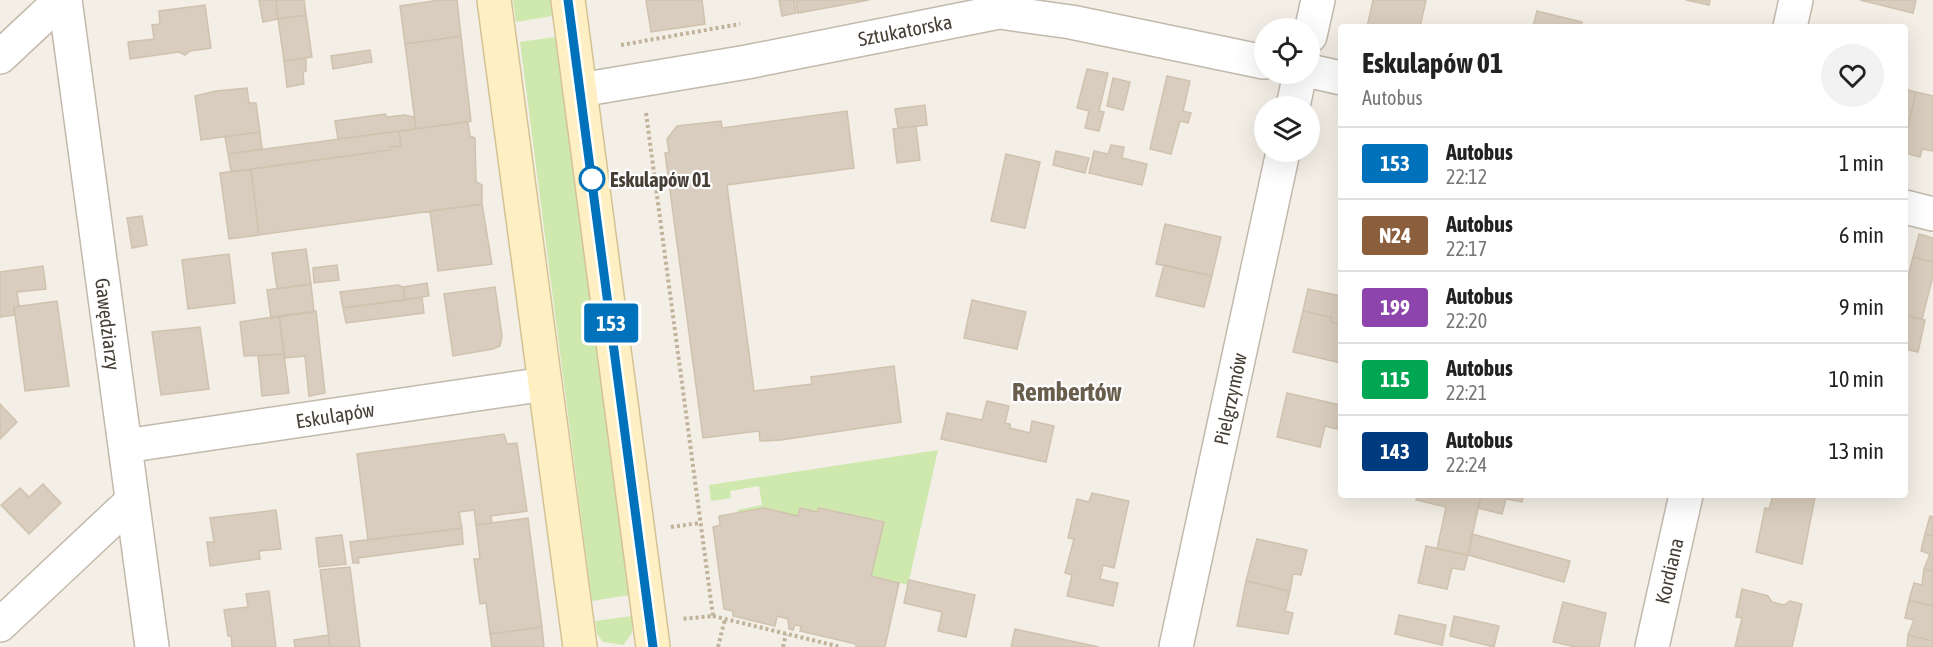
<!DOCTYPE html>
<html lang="pl">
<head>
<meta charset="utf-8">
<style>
  :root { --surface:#fff; --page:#f2f2f2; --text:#222; --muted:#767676; --line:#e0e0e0 }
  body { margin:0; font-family:"Asap Condensed",sans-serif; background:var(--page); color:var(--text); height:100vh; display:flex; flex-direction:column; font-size:22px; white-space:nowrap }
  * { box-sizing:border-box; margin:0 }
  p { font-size:20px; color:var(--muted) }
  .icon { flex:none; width:33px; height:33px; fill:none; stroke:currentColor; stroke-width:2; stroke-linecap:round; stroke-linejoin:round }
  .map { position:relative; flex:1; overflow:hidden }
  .panel { position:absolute; left:1338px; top:24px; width:570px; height:474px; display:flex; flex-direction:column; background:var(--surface); border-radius:6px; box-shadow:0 6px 24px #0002 }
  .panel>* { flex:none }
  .badge { padding:0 12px; border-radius:4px; font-size:21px; line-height:39px }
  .tools { position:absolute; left:1254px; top:18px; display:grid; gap:12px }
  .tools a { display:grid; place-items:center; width:66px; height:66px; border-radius:50%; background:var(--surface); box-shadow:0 6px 24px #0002; font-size:30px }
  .map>.badge { position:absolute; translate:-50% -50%; box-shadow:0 0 0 3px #fff }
  .round { display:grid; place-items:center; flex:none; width:63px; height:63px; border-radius:32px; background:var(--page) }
  .summary { display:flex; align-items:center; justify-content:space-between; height:102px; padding:0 24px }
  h1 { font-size:28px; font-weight:700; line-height:45px }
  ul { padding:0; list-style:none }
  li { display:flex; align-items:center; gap:18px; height:72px; padding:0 24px; border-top:2px solid var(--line) }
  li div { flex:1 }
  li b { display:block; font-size:22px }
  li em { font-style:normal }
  li .badge { min-width:66px; font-weight:700; text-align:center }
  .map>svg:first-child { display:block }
</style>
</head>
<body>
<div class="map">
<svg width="1933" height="647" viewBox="0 0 1933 647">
  <rect width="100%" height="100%" fill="#f3efe6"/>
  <path fill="#cfe8ae" d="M513,0h37l2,16 -36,6z
    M555,37l75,558 -38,6 -72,-559z
    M938,450l-30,135 -37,-9 12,-54 -64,-14 -2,4 -19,4 -34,-8 -26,5 -1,-3 25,-5 -3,-19 -29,5 1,7 -20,3 -2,-16z
    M632,616v17l-9,12 -20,-3 -6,-8 -2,-13z"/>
  <path fill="#d8cdbe" stroke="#d0c2ae" stroke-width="1.5" d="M259,0h17l2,19 -15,3z
    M276,0h28l2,15 -28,4z
    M440,0h17l4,36 -56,8 -5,-38z
    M646,0h56l3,24 -54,8z
    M779,0h15l2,13 -14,3z
    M796,0h73l-71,13z
    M1373,0h53l-6,27h-53z
    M1686,0h24l-1,5z
    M1860,0h56l-3,13z
    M205,5l6,43 -21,3 -5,4 -6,-3 -49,7 -2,-17 26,-3 -2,-14 8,-1 -1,-13z
    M1537,11l45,11 -1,5h-48z
    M306,15l6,42 -28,4 -6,-42z
    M461,36l10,85 -55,8 -11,-85z
    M370,50l2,12 -39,7 -2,-13z
    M306,58v13l-3,1 1,12 -17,3 -3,-26z
    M1087,69l21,4 -9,38 5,1 -5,19 -14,-3 4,-17 -12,-3z
    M1167,76l23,5 -7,30 8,2 -3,10 -8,-2 -9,33 -21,-5z
    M1113,78l17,4 -7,28 -16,-4z
    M247,88l2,15h7l4,29 -59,8 -6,-44 21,-5z
    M1905,89l11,3 -11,47z
    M1916,92l17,4v55l-11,-2 -2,8 -15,-4v-14z
    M925,105l2,20 -29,3 -3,-19z
    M847,111l7,57 -127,17 27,206 58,-7 -1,-7 83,-11 7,56 -120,18 -21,1 -1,-10 -56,7 -38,-285h4l-2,-14 10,-13 44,-5 1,7z
    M385,114l2,3 18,-2 9,2 2,12 -78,10 -3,-18z
    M468,122l2,14 5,2 1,44 6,3v19l-223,31 -8,-66 139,-19v-3l11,-1 -2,-15z
    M916,126l4,34 -23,3 -4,-34z
    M399,131l2,15 -11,1v3l-159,22 -3,-18z
    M260,132l2,17 -34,5 -3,-17z
    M1111,145l13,2 -2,11 25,6 -5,21 -53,-12 5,-22 14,3z
    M1056,151l33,7 -4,15 -32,-8z
    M1006,154l34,8 -15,66 -34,-7z
    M251,169l8,66 -30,4 -9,-66z
    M482,204l10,60 -54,7 -8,-60z
    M142,216l5,29 -15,3 -5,-30z
    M1165,224l56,13 -9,39 -56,-12z
    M1919,234l14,4v24l-20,-5z
    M306,249l5,35 -34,5 -5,-36z
    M229,254l6,49 -47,6 -6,-49z
    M1913,257l20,5v14l-11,43 -17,-4v-26z
    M337,265l2,15 -25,3 -1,-15z
    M1164,265l48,11 -8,31 -48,-11z
    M43,266l3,23 -29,3 2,14 -5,1v8l-14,2v-45z
    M427,283l2,13 -24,4 -2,-13z
    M311,284l3,28 -43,6 -4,-28z
    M398,285l5,2 2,13 -62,8 -3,-16z
    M495,287l7,49 -2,10 -7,3 -40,7 -9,-62z
    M1308,289l33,7v29l-10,-3v-5l-28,-6z
    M422,297l2,16 -78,10 -3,-15z
    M972,300l54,12 -9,37 -53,-11z
    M57,301l12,85 -44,5 -11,-84z
    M316,311l9,82 -16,3 -4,-40 -20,2 -6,-42z
    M1303,311l28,6v5l10,3v38l-48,-11z
    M1905,315l20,5 -7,32 -13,-3z
    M279,316l5,38 -40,2 -4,-34z
    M200,327l9,62 -48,6 -9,-63z
    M284,354l5,39 -27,3 -4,-40z
    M1287,393l54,12 -4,24 -12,-3 -5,21 -43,-10z
    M987,401l22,5 -4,17 5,1v4l20,5 2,-12 22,5 -8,36 -105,-23 6,-26 35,7z
    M0,404l17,18 -17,17z
    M504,434l3,10 10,-1 10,68 -36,5 1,7 -16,2 -2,-15 -15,2 3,16 -94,12 -11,-86z
    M43,484l18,19 -32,31 -28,-29 19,-17 9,9z
    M1092,493l37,8 -15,67 -11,-3 -3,14 18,4 -5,23 -46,-10 5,-21 -7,-2 9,-34 -6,-1 9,-39 12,3z
    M1417,495h64l-13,60 -31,-6 9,-42 -30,-7z
    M1481,495h43l-2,7 -16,-3 -4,15 -24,-6z
    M1773,495l42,2 -13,67 -46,-12 9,-44 4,1z
    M764,508l34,8 2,-8 17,4 2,-4 65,14 -13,54 28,7 -14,64h-29v-3l-56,-13 1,-5 -6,-1 -2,5 -4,-1 -1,-10 -11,-3 -2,10 -42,-10v-5l-9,-2 -11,-82 7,-2 -1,-9z
    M276,510l5,39 -22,2 1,8 -50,7 -3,-24h7l-4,-24z
    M1930,516l3,1v19l-8,-2z
    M528,518l14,109 -52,7 -4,-31 -6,1 -6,-45h6l-4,-34z
    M462,528l1,16 -105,14 1,5h-6l-3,-21z
    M1472,534l98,27 -6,21 -96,-27z
    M1925,534l8,2v35l-9,-2 6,-15 -9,-3z
    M342,535l4,29 -27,3 -3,-29z
    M1257,539l50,11 -6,25 -8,-1 -3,17 -44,-10z
    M1426,546l42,9 -4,15 -12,-2 -5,21 -29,-6z
    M350,567l10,80h-30l-10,-77z
    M1924,569l9,2v35l-24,-6 5,-17 8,2z
    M909,580l66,15 -9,42 -28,-6 4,-19 -38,-9z
    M1246,581l44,10 -5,20 8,2 -5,21 -51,-8z
    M1742,589l26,7 4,6 12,3 6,-4 12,3 -10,43h-57l7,-29 -6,-1z
    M269,591l7,56h-44l-1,-11h-3l-4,-26 24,-3 -2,-13z
    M1909,600l24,6v35l-25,-6 6,-15 -9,-2z
    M1563,602l43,11 -7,34h-23l-23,-5z
    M1399,615l47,10 -4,20 -47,-11z
    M1454,616l45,10 -5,21 -44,-11z
    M542,627l2,20h-52l-2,-13z
    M1015,629l84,18h-88z
    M328,635l2,12h-35l-1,-7z
    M1908,635l25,6v6h-26z"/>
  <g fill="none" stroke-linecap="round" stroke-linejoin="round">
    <g stroke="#c2b9ab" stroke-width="36">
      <path id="street" d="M65,0l87,647
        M1790,27l6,-27
        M1310,36l8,-36
        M0,57l61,-57
        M1310,71l31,7
        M580,90l167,-28 252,-50 72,10 193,40
        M1293,106l7,-32
        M1905,207l28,7
        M125,446l420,-62
        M0,625l132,-124
        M1176,647l107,-495
        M1652,647l34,-152"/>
    </g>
    <g stroke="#d4c295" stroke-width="36">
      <path id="secondary" d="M494,0l86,647
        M568,0l85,647"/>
    </g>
    <path stroke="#c1b29a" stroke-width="4" stroke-dasharray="3 3" stroke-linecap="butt" d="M621,45l119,-21
      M646,113l67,503 -31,3
      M671,527l29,-4
      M713,616l128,31
      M718,647l7,-28
      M783,647l3,-13"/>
    <use href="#street" stroke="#fff" stroke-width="33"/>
    <use href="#secondary" stroke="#fff0c4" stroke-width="33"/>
  </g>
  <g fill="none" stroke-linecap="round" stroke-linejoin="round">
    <g stroke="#fff" stroke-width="14">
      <path id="line" d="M568,0l85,647"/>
    </g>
    <use href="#line" stroke="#0072bc" stroke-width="9"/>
  </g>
  <circle fill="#fff" stroke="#0072bc" stroke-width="3" cx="592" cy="179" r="12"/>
  <g text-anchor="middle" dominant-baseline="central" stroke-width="4.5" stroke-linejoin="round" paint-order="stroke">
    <g font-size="20" fill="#463f35" stroke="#fff">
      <text transform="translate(905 30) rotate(-11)">Sztukatorska</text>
      <text transform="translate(108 324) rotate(83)">Gawędziarzy</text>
      <text transform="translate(1230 399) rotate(-78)">Pielgrzymów</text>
      <text transform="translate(335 415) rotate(-9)">Eskulapów</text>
      <text transform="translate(1669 571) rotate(-77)">Kordiana</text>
    </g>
    <g font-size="20" font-weight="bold" fill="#463f35" stroke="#fff" text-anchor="start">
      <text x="610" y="179">Eskulapów 01</text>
    </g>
    <g font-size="26" font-weight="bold" fill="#695d4c" stroke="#fff">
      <text x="1067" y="392">Rembertów</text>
    </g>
  </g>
</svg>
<div class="tools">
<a><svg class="icon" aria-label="locate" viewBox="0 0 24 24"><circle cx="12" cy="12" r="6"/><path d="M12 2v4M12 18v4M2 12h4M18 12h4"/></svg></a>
<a><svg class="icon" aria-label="layers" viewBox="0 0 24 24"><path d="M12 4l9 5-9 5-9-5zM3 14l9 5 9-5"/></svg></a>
</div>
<b class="badge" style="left:611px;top:323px;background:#0072bc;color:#fff">153</b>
<section class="panel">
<div class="summary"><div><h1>Eskulapów 01</h1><p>Autobus</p></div><a class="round"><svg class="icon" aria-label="heart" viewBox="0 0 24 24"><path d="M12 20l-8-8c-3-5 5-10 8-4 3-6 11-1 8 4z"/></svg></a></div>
<ul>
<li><span class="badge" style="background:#0072bc;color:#fff">153</span><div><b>Autobus</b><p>22:12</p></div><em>1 min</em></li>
<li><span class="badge" style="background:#8b5e3c;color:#fff">N24</span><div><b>Autobus</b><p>22:17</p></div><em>6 min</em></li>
<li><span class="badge" style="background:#8e44ad;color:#fff">199</span><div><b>Autobus</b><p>22:20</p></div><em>9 min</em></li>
<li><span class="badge" style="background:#00a651;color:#fff">115</span><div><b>Autobus</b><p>22:21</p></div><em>10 min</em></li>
<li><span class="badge" style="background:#003b80;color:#fff">143</span><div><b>Autobus</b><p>22:24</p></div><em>13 min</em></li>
</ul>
</section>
</div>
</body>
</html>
